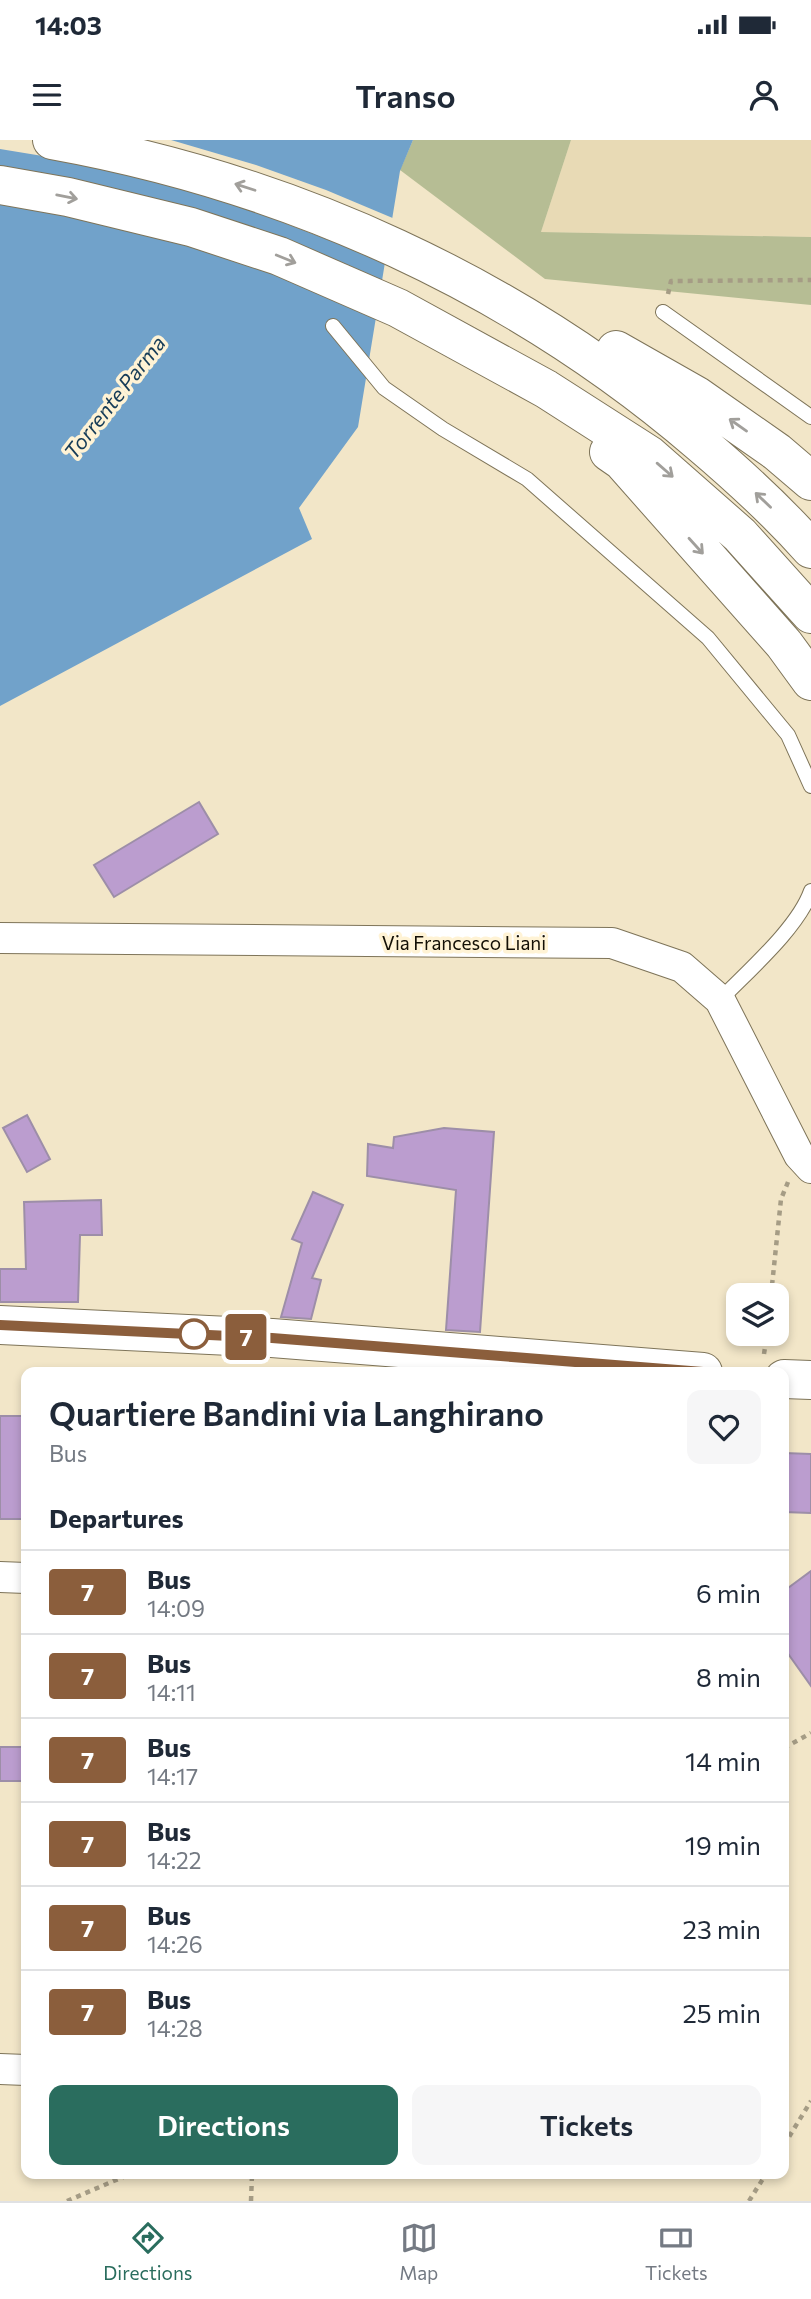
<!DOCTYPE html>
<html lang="en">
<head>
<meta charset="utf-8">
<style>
  :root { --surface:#fff; --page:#f6f6f7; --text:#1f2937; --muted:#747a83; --line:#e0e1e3; --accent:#2a6d5e }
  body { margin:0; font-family:Commissioner,sans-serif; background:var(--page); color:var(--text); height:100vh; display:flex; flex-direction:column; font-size:26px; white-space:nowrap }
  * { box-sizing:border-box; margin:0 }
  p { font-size:23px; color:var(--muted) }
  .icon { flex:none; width:38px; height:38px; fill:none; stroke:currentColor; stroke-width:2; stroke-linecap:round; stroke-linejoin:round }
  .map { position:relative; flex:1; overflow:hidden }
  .sheet { position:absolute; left:21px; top:1227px; width:768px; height:812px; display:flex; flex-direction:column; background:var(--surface); border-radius:14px; box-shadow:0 4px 10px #0003 }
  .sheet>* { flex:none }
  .badge { padding:0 14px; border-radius:5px; font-size:24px; line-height:46px }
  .tools { position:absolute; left:726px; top:1143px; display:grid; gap:14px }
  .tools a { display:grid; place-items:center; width:63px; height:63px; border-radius:14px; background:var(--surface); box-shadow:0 4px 10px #0003; font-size:35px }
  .map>.badge { position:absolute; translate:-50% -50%; box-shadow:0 0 0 4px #fff }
  h2 { padding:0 28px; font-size:26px; line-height:63px }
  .round { display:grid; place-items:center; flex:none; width:74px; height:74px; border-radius:14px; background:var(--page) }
  .summary { display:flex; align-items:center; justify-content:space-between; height:119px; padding:0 28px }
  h1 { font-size:33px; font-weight:600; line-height:52px }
  .action { display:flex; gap:14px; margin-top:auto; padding:14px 28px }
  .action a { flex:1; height:80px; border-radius:14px; background:var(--accent); color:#fff; font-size:28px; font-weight:600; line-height:80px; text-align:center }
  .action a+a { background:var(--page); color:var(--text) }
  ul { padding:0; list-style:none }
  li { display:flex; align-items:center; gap:21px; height:84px; padding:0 28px; border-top:2px solid var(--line) }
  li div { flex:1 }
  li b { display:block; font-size:26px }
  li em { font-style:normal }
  li .badge { min-width:77px; font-weight:700; text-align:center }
  .status { display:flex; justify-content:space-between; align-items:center; height:49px; padding:0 35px; background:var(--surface); direction:ltr }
  .status svg { height:19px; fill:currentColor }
  header { display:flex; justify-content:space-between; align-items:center; height:91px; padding:0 28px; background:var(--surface); font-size:32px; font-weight:600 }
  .menu { display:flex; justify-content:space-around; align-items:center; height:98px; border-top:2px solid var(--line); background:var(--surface); font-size:19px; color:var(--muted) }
  .menu a { display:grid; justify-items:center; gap:4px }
  .menu .on { color:var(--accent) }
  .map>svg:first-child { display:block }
</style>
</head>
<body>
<div class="status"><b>14:03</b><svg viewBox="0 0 49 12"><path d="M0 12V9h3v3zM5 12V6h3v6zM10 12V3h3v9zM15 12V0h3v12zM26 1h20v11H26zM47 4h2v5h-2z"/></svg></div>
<header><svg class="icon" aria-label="menu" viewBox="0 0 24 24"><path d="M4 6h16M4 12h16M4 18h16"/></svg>Transo<svg class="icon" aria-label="person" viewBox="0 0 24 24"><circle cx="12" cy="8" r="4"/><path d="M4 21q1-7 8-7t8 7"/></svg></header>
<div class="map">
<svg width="811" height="2061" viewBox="0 0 811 2061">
  <rect width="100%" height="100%" fill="#f2e6c8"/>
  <path fill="#e8dab5" d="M571,0h240v97l-270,-5z"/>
  <path fill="#b6bd94" d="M413,0h158l-30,92 270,5v68l-266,-26 -145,-109z"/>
  <path fill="#71a2ca" d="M0,0h413l-13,31 -42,256 -59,81 13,31 -312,167z"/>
  <path fill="#f2e6c8" d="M0,0h171l85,25 70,25 69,29 -7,44 -168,-65 -159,-39 -61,-10z"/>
  <path fill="#bb9dcf" stroke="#9d8ea8" stroke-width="2" d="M199,662l19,32 -104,63 -20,-32z
    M27,975l23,44 -23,13 -24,-44z
    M444,988l50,4 -14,200 -34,-2 10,-140 -89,-14 1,-32 25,4 1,-11z
    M313,1052l30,13 -31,73 9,2 -10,39 -30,-2 21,-74 -10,-4z
    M101,1060l1,35h-22l-2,67h-78v-33h26l-2,-67z
    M0,1276h26v103h-26z
    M784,1313l27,1v59l-27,-1z
    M811,1431v115l-27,-38v-57z
    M0,1607h26v34h-26z"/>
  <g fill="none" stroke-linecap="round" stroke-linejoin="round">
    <g stroke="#7e7459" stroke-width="16">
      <path id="lane" d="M663,172l148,105
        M333,186l51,62 59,41 84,50 181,159 80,97 23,51
        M720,860c28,-29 78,-72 91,-109"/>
    </g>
    <g stroke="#7e7459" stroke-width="32">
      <path id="street" d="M0,798l612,5 70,24 38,33 79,155 12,13
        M0,1437l26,1
        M0,1929l26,1"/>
    </g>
    <g stroke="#7e7459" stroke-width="40">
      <path id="secondary" d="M0,1185l272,13 431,34
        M784,1239l27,1"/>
    </g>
    <g stroke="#7e7459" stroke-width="40">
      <path id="highway" d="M52,0c239,43 464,145 648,303 39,33 77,68 111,106
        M0,45l68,12 123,30 88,29 119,52 148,81 103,66 91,80 71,79
        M616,210l81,46 80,56 34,29
        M609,312l13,9 162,183 27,37"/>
    </g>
    <path stroke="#a59c85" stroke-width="4.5" stroke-dasharray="5 5" stroke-linecap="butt" d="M668,154l3,-13 140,-1
      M771,1155l10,-96 7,-17
      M764,1214l3,-20
      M784,1608l27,-15
      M784,2005l27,-44
      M67,2061l63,-27
      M251,2061l1,-27
      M749,2061l17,-27"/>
    <use href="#lane" stroke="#fff" stroke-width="14"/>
    <use href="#street" stroke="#fff" stroke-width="30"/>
    <use href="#secondary" stroke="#fff" stroke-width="38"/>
    <use href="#highway" stroke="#fff" stroke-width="38"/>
  </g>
  <defs><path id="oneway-shaft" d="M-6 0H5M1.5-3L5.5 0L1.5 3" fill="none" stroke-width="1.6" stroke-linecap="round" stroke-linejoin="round" transform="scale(1.75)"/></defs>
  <g stroke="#a19f9b">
    <use href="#oneway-shaft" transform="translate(245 47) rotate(-162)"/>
    <use href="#oneway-shaft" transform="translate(67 57) rotate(11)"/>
    <use href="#oneway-shaft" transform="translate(286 119) rotate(22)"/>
    <use href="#oneway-shaft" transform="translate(738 285) rotate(-145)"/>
    <use href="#oneway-shaft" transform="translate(665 330) rotate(41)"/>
    <use href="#oneway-shaft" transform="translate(763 360) rotate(-136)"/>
    <use href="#oneway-shaft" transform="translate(696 406) rotate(48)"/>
  </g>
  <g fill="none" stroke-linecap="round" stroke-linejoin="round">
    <g stroke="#fff" stroke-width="16">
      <path id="line" d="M0,1185l272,13 431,34"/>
    </g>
    <use href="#line" stroke="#8b5e3c" stroke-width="10"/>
  </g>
  <circle fill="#fff" stroke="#8b5e3c" stroke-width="3.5" cx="194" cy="1194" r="14"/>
  <g text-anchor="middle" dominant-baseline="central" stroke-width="7" stroke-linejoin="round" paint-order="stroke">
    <g font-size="19" fill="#130f05" stroke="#fff3d5">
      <text x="464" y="802">Via Francesco Liani</text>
    </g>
    <g font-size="21" font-style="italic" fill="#153b57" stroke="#fff3d5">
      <text transform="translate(114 257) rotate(-52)">Torrente Parma</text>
    </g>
  </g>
</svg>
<div class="tools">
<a><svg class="icon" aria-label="layers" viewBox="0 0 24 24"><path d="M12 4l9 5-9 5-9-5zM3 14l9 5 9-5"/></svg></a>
</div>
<b class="badge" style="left:246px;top:1197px;background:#8b5e3c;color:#fff">7</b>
<section class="sheet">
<div class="summary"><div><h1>Quartiere Bandini via Langhirano</h1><p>Bus</p></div><a class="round"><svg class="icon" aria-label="heart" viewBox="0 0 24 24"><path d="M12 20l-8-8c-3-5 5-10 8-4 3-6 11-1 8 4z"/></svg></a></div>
<h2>Departures</h2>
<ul>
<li><span class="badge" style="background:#8b5e3c;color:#fff">7</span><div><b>Bus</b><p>14:09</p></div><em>6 min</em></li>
<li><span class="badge" style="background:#8b5e3c;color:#fff">7</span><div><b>Bus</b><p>14:11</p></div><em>8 min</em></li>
<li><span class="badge" style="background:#8b5e3c;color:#fff">7</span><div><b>Bus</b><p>14:17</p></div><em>14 min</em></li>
<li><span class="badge" style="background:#8b5e3c;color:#fff">7</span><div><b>Bus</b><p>14:22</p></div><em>19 min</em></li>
<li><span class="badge" style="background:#8b5e3c;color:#fff">7</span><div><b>Bus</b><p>14:26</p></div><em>23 min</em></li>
<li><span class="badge" style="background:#8b5e3c;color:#fff">7</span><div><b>Bus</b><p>14:28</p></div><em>25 min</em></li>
</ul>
<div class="action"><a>Directions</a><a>Tickets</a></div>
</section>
</div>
<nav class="menu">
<a class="on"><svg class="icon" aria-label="directions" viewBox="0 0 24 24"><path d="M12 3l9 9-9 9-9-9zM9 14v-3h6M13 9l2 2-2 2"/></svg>Directions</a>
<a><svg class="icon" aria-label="map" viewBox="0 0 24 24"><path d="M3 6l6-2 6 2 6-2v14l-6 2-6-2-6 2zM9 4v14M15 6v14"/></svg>Map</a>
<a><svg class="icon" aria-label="tickets" viewBox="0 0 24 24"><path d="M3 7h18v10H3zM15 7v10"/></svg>Tickets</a>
</nav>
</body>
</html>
